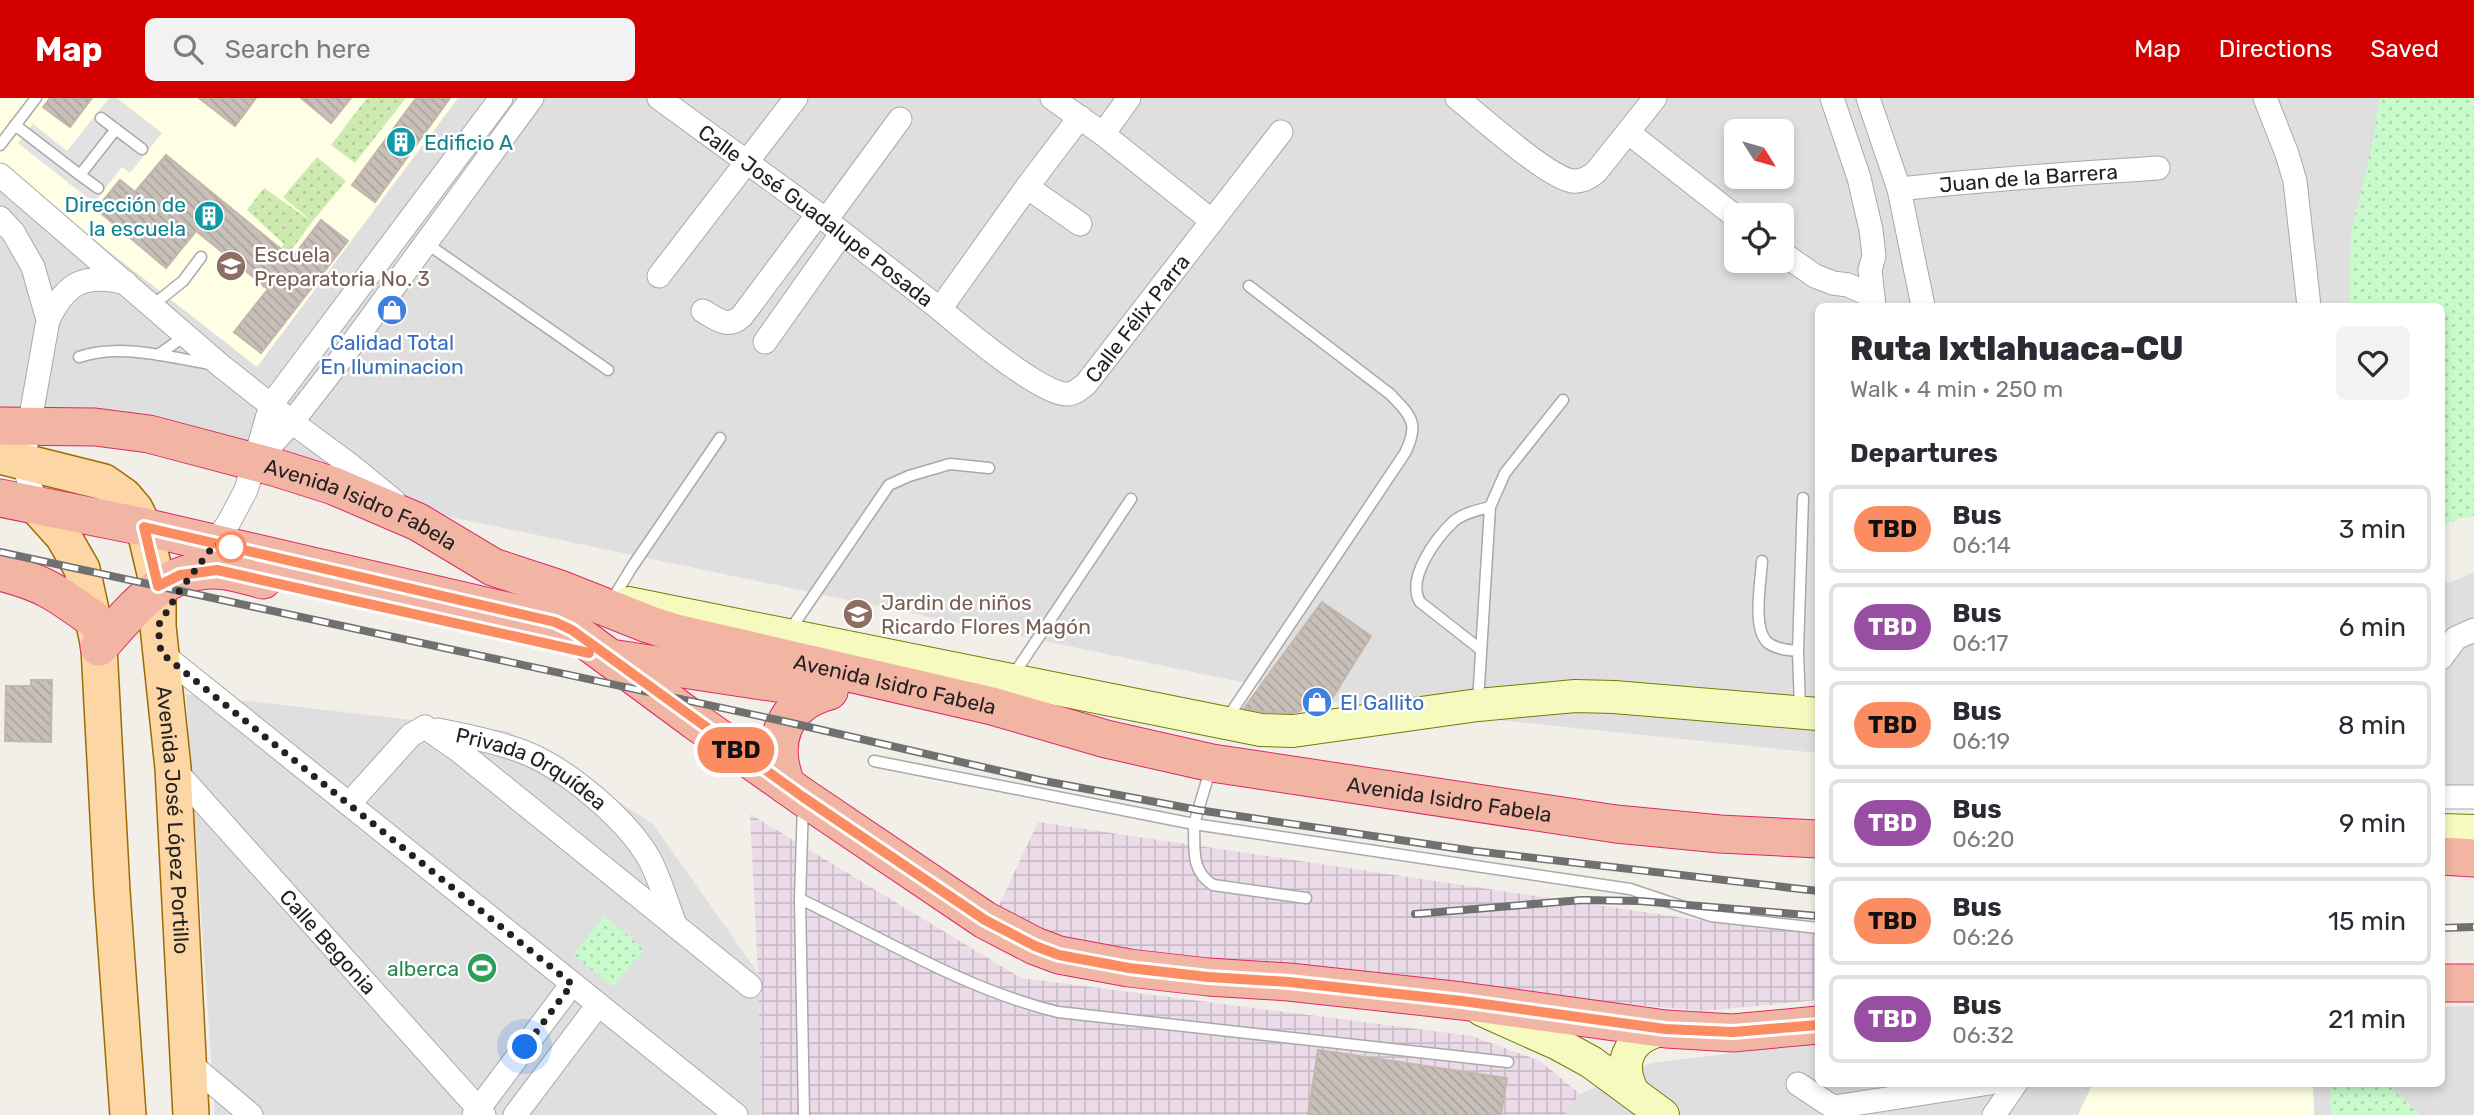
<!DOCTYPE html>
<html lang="en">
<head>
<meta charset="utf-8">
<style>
  :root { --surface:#fff; --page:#f2f2f3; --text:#2b2b33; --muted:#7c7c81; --line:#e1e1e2; --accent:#d40000 }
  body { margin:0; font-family:Rubik,sans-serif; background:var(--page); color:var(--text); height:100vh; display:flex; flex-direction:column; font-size:26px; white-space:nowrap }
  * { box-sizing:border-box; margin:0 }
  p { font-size:23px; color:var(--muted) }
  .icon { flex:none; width:38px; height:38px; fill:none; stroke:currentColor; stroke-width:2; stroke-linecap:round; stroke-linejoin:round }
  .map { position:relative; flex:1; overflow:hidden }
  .drawer { position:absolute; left:1815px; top:205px; width:630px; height:784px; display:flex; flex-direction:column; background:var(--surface); border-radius:10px; box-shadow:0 4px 10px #0003 }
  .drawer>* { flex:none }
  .badge { padding:0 14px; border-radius:23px; font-size:24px; line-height:46px }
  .needle { width:46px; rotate:127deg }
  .controls { position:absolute; left:1724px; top:21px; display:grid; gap:14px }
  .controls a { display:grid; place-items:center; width:70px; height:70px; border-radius:10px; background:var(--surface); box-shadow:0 4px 10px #0003; font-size:35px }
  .you { position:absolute; width:35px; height:35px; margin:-18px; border:5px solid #fff; border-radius:50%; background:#1a73e8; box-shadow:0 0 0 10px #1a73e833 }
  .map>.badge { position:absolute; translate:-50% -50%; box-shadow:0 0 0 4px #fff }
  h2 { padding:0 35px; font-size:26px; line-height:63px }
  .round { display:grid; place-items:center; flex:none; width:74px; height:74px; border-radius:10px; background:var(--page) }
  .summary { display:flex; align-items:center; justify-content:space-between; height:119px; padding:0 35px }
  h1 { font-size:33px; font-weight:800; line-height:52px }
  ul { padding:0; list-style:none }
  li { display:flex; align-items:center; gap:21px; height:88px; margin:0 14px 10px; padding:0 21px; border:4px solid var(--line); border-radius:10px }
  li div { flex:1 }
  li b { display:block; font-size:26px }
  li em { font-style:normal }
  li .badge { min-width:77px; font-weight:700; text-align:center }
  header { display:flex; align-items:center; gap:42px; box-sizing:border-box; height:98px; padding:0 35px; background:var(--accent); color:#fff }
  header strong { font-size:33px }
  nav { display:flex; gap:38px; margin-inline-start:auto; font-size:24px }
  .search { width:490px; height:63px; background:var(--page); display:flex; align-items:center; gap:18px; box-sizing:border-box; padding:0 24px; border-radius:10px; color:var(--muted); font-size:26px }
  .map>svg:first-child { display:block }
</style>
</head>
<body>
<header>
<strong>Map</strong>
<div class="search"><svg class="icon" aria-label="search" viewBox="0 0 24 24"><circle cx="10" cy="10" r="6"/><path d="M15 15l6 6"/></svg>Search here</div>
<nav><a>Map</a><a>Directions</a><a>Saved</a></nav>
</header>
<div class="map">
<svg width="2474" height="1017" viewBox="0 0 2474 1017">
  <defs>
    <pattern id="industrial-grid" width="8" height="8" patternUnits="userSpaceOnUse" patternTransform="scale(1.75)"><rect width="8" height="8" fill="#ebdbe8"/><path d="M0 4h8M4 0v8" fill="none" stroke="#c9bcc7"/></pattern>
    <pattern id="grass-dots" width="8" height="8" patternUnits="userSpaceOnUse" patternTransform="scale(1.75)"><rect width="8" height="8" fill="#cdebb0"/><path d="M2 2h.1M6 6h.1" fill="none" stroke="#b0c997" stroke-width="1.8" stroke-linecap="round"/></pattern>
    <pattern id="park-dots" width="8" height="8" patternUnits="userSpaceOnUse" patternTransform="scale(1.75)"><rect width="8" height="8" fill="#c8facc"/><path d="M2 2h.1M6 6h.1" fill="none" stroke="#acd6af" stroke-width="1.8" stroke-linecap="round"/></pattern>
    <pattern id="building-back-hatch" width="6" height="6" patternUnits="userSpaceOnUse" patternTransform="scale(1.75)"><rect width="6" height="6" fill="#c7bfb8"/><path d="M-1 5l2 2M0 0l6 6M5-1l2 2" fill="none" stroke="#aba49e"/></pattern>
  </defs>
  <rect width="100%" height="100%" fill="#f2efe9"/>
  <path fill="#e0dfdf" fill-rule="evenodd" d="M0,0h2474l-103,208h-553v447l-467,-48 -1351,-282zM1736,33h46v46h-46zM1736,117h46v46h-46z
    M2474,474v222l-33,-1v-216l8,6z
    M186,596l322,37 145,93 105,149 6,142h-549z
    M2474,908v109h-910l16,-21 71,-31 167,-20v40h623v-76z"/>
  <path fill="url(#industrial-grid)" d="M750,716l271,164 451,58 68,25 40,33 -16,21h-802l-4,-142z
    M1038,724l680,101 100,11v66l-114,11 -623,-55 -86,-42z"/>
  <path fill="#ffffe5" d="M0,0h458l-201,269 -257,-201z
    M2093,985h220l1,32h-236z"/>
  <path fill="url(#grass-dots)" d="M367,0h39l-51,65 -24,-18z
    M317,59l29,24 -34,41 -49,67 -5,-12 26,-33 -37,-34 17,-22 47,33 -28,-24z"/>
  <path fill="url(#park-dots)" d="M2379,0h95v419h-9l-24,8v-219h-92l2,-73 23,-97z
    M604,818l40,33 -31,38 -40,-32z
    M2330,985h56l35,32h-90z"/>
  <path fill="#e2e2e2" d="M109,0h8l45,35 -32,40 -8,-6 -28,36 -76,-60 15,-19 34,27z"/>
  <path fill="url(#building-back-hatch)" stroke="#c4b6ab" stroke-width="2" d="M50,0h42l-22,29 -27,-20z
    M199,0h57l-21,28z
    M301,0h50l-20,25z
    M416,0h34l-75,104 -23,-17z
    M166,57l126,103 29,-38 27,21 -87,112 -27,-21 34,-43 -72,-58 -30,37 -70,-59 24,-29 15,12z
    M1322,504l49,34 -45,72 -11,1 -9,-6 -6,8 -8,2 -29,-1 -19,-4z
    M31,582h21l-1,62 -46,-1 1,-55h25z
    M1318,952l189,28 -6,37h-193z"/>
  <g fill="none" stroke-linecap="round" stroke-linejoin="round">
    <g stroke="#a9a9a9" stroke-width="13">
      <path id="service" d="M101,20l41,31
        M15,27l65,50 36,-46
        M0,47l36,-47
        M80,77l18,13
        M426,145l182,127
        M153,207l30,-24 18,-24
        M158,257l28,-20
        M79,259c42,-14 89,0 132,7
        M1762,463c-1,20 -10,66 5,81 8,7 21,8 31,9
        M612,502l20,-33 88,-129
        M788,535l101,-148 20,-9 41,-12 39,4
        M1480,551l-60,-47c-14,-24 16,-64 34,-81 10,-8 24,-11 36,-14
        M1012,579l119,-178
        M1478,604l12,-195 15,-34 58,-73
        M1800,610l-2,-57 5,-153
        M1226,622l179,-267c15,-30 6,-37 -15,-59l-141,-108
        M874,663l320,63 17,-57
        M803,706l-3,95 4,216
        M1306,800l-93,-13c-23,-15 -18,-36 -19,-61l436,65 81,27 107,12
        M800,801c84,40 167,91 258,113l450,50"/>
    </g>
    <g stroke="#a9a9a9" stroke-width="25">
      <g id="minor">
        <path id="s1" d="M659,0l159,116 122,95"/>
        <path d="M1052,0l51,36 109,87"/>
        <path d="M1457,0c23,18 90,79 115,83 10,1 17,-3 24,-9l59,-74"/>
        <path d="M1832,0l27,80 12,52 3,26 -4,14 4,36"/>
        <path d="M1868,0l31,91 24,117"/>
        <path d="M2265,0l22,56 8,27 14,125"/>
        <path id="s2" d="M1080,19l-53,70 -87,122c21,18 103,87 127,85 8,0 14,-6 19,-10l195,-252"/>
        <path d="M1629,35l107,84"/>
        <path d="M1103,36l26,-36"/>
        <path d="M0,77l220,190 72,57 58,43 44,36"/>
        <path d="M1027,89l53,37"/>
        <path id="s3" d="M1899,91c86,-10 172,-15 259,-21"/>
        <path d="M0,120l13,14 20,35 15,53 -25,141 13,45"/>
        <path d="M826,122l74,-101"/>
        <path d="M1782,155l33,23 18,7 15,2 24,11"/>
        <path d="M659,178l137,-178"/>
        <path d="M703,213c15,9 25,18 39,5l76,-102"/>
        <path d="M48,222c18,-38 37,-47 78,-37"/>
        <path d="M765,244l77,-109"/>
        <path d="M257,362l35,-38 49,-63 191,-261"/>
        <path d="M208,455l21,-31 17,-32 25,-85 230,-307"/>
        <path d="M161,555l575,462"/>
        <path d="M2441,560l15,-20 18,-8"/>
        <path d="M425,629l33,23 292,236"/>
        <path id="s4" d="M438,632c28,6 56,11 83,21 44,16 106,68 129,109 10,20 17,43 25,65"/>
        <path id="s5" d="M173,670l311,347"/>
        <path d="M2441,699h33"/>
        <path d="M349,706l62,-69 14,-8"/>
        <path d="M188,964l63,53"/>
        <path d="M1798,986l47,31"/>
        <path d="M1834,1009l156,-24"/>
        <path d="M474,1017l98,-131"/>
        <path d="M515,1017l83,-110"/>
        <path d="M1994,1017l22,-32"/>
      </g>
    </g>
    <g stroke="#707d05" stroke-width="34">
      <path id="secondary" d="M628,505l633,127 32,1 185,-26 97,-9 39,1 204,17
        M2441,732l33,1
        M1482,912l76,34 33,18 72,53
        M1633,994c-17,-32 -2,-57 33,-63"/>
    </g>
    <g stroke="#a06b00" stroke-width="38">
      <g id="primary">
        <path id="s6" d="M0,358l104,26 20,14 11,13 9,18 14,59v40l15,142 18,347"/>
        <path d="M36,408l27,30 19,33 17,78 13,245 16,223"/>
      </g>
    </g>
    <g stroke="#dc2a67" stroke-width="39">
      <g id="trunk">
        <path id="s7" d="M0,328l95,1 54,7 128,34 57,18 84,36 75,45 64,21 91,36 28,9 316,73 114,33 106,24 404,61 104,10 98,5"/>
        <path d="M0,400l144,29 410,95 18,8 123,91 108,76 182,123 50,26 24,9 70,13 79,9 81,5 173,19 204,28 67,4 85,-8"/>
        <path d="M0,474c44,11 57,21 93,47"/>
        <path d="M99,549c33,-36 61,-77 115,-77 16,0 34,6 49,10"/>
        <path d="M617,561l212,32"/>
        <path d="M787,688c-18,-43 -5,-82 42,-95"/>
        <path d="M2441,758l33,2"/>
        <path d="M2441,885h33"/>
      </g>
    </g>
    <use href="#service" stroke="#fff" stroke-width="10"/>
    <use href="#minor" stroke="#fff" stroke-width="23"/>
    <use href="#secondary" stroke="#f7fabf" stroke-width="32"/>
    <use href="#primary" stroke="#fcd6a4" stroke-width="35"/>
    <use href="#trunk" stroke="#f2b4a3" stroke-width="37"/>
    <g stroke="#707070" stroke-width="8">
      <path id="rail" d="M0,454l787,170 252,58 159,30 276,41 344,40
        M1415,816l167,-14 58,1 178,15
        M2441,830l33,-1"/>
    </g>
    <use href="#rail" stroke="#fff" stroke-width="5" stroke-dasharray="16" stroke-linecap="butt"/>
  </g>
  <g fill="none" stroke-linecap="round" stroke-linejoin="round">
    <g stroke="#fff" stroke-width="16">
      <path id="line" d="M589,555l-372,-83 -37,5 -22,11 -14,-59 411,95 17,8 231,167 182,123 50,26 24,9 70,13 79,9 81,5 173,19 203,28 68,3 85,-7"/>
    </g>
    <use href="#line" stroke="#fc8d62" stroke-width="10"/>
    <path stroke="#222" stroke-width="7" stroke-dasharray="0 12.6" d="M231,449l-16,-3 -35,46 -22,36 3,27 411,331 -47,63"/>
  </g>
  <defs>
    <g id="building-disc" transform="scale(1.575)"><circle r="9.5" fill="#0f9aa8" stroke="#fff"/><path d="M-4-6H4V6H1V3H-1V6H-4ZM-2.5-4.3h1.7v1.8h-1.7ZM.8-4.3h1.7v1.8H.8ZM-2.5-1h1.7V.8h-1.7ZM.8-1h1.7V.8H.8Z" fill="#fff"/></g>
    <g id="school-disc" transform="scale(1.575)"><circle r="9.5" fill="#8d6e63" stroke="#fff"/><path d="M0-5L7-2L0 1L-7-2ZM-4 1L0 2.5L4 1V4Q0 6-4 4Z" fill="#fff"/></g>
    <g id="shop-disc" transform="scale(1.575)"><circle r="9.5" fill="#3f7fe0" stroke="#fff"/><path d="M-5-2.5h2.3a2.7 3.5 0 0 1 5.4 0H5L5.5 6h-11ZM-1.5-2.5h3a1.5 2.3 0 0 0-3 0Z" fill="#fff"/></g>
    <g id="stadium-disc" transform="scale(1.575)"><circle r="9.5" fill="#2e9e5b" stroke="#fff"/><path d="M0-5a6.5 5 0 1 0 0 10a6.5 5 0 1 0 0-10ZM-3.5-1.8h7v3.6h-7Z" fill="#fff"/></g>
  </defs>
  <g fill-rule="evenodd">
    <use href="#building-disc" x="401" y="44"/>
    <use href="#building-disc" x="209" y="118"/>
    <use href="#school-disc" x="231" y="168"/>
    <use href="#shop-disc" x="392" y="212"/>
    <use href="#school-disc" x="858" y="516"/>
    <use href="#shop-disc" x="1317" y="604"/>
    <use href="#stadium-disc" x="482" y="870"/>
  </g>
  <circle fill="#fff" stroke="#fc8d62" stroke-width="3.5" cx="231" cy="449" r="14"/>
  <g text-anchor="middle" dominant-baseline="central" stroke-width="5" stroke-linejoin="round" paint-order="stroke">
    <g font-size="21" fill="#0d838f" stroke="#fff" text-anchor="start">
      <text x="424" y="44">Edificio A</text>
      <text x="186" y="106" text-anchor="end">Dirección de<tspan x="186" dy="24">la escuela</tspan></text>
    </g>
    <g font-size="21" fill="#222" stroke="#fff">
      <text stroke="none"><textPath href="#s3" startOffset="130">Juan de la Barrera</textPath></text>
      <text stroke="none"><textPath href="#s1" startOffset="196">Calle José Guadalupe Posada</textPath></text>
      <text stroke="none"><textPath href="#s2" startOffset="497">Calle Félix Parra</textPath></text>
      <text stroke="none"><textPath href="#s7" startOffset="373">Avenida Isidro Fabela</textPath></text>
      <text stroke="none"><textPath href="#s7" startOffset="940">Avenida Isidro Fabela</textPath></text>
      <text stroke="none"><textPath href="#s4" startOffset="102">Privada Orquídea</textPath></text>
      <text stroke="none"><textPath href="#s7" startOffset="1507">Avenida Isidro Fabela</textPath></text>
      <text stroke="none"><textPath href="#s6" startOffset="464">Avenida José López Portillo</textPath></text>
      <text stroke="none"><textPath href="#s5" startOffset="233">Calle Begonia</textPath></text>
    </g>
    <g font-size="21" fill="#785e54" stroke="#fff" text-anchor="start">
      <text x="254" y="156">Escuela<tspan x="254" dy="24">Preparatoria No. 3</tspan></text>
      <text x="881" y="504">Jardin de niños<tspan x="881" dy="24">Ricardo Flores Magón</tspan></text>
    </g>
    <g font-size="21" fill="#366cbe" stroke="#fff">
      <text x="392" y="244">Calidad Total<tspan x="392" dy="24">En Iluminacion</tspan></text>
      <text x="1340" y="604" text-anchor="start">El Gallito</text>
    </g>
    <g font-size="21" fill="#27864d" stroke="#fff" text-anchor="end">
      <text x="459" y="870">alberca</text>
    </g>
  </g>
</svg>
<div class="controls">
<a><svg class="needle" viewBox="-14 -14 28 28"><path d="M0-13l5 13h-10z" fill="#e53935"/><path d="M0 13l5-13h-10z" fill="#7c7c81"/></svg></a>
<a><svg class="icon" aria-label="locate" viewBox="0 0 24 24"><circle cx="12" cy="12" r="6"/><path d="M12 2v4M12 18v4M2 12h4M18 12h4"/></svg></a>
</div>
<div class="you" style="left:525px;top:949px"></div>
<b class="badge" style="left:736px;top:652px;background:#fc8d62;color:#111">TBD</b>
<section class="drawer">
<div class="summary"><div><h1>Ruta Ixtlahuaca-CU</h1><p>Walk · 4 min · 250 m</p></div><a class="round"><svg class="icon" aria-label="heart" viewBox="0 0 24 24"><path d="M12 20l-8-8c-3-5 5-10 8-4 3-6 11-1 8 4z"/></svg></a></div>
<h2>Departures</h2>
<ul>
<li><span class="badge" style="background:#fc8d62;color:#111">TBD</span><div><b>Bus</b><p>06:14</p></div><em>3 min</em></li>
<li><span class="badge" style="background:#984ea3;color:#fff">TBD</span><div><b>Bus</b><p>06:17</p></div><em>6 min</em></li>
<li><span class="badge" style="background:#fc8d62;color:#111">TBD</span><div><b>Bus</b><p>06:19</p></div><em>8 min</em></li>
<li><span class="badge" style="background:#984ea3;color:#fff">TBD</span><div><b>Bus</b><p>06:20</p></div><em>9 min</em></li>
<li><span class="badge" style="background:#fc8d62;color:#111">TBD</span><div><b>Bus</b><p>06:26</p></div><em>15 min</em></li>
<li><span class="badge" style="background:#984ea3;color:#fff">TBD</span><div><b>Bus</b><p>06:32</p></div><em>21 min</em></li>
</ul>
</section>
</div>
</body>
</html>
